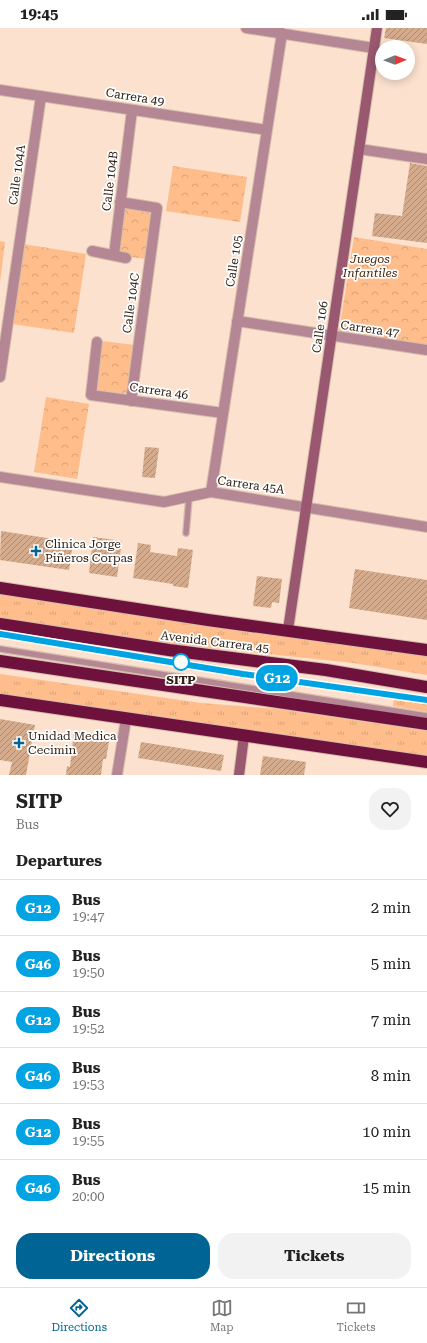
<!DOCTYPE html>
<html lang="en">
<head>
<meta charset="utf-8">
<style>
  :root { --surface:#fff; --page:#f2f2f2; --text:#222; --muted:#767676; --line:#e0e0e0; --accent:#006594 }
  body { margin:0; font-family:"Roboto Serif",serif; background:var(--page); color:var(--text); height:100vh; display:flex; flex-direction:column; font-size:15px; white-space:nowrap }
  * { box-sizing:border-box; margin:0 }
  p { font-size:13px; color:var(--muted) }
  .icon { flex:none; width:22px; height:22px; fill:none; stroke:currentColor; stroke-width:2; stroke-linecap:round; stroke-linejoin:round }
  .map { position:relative; height:747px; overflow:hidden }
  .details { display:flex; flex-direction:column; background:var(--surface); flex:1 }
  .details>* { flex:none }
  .badge { padding:0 8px; border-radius:13px; font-size:14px; line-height:26px }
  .needle { width:26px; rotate:89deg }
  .controls { position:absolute; left:375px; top:12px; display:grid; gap:8px }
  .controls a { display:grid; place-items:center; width:40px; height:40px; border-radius:50%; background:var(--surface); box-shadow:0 2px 10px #0003; font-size:20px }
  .map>.badge { position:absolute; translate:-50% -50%; box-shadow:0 0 0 2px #fff }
  h2 { padding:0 16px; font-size:15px; line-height:36px }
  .round { display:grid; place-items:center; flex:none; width:42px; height:42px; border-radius:16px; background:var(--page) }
  .headline { display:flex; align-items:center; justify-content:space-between; height:68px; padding:0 16px }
  h1 { font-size:19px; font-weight:700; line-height:30px }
  .action { display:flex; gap:8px; margin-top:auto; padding:8px 16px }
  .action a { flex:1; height:46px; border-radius:16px; background:var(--accent); color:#fff; font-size:16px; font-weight:700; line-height:46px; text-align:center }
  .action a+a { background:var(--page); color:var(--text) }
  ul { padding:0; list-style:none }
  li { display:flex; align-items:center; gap:12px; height:56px; padding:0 16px; border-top:1px solid var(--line) }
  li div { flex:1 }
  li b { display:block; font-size:15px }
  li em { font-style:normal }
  li .badge { min-width:44px; font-weight:700; text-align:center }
  .status { display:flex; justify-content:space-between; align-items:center; height:28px; padding:0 20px; background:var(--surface); direction:ltr }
  .status svg { height:11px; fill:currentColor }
  .tab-bar { display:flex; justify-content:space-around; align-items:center; height:56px; border-top:1px solid var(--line); background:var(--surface); font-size:11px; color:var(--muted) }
  .tab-bar a { display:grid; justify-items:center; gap:2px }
  .tab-bar .selected { color:var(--accent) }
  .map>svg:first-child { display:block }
</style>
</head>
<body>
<div class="status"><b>19:45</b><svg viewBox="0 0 49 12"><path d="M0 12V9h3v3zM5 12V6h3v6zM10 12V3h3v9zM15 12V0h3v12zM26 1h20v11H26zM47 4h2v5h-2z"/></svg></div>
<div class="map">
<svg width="427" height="747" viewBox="0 0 427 747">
  <defs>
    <pattern id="grass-tufts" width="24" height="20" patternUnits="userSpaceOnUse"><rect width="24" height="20" fill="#febd8b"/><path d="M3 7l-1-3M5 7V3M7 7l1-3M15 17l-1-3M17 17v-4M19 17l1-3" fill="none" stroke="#daa277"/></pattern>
    <pattern id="park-crowns" width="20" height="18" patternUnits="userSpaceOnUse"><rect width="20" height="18" fill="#febd8b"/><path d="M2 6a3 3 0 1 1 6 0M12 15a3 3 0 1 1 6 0" fill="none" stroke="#daa277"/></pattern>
    <pattern id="building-hatch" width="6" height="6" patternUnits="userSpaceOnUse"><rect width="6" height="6" fill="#d4ab8c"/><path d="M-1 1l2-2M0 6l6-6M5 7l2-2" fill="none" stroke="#ac8b71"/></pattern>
  </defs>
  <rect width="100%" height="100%" fill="#fbe1ce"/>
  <path fill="url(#grass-tufts)" d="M0,564l427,62v21l-74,-12 -187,-20 -166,-25z
    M0,646l201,29 77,6 149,22v27l-427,-62z
    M394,672l33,4v8l-34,-6z"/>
  <path fill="url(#park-crowns)" d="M173,138l74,11 -7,45 -74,-11z
    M121,178l31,4 -6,49 -31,-4z
    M354,209l73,12v96l-88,-14z
    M0,213l5,1 -5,40z
    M23,216l63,10 -12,79 -62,-9z
    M102,313l33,4 -6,49 -33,-4z
    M46,369l43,7 -12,75 -43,-7z"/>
  <path fill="url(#building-hatch)" d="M386,0h41v16l-43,-6z
    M410,135l17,3v77l-55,-7 3,-23 27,3z
    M145,419l14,1 -4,30 -13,-1z
    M1,503l72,11 -4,28 -69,-10z
    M93,509l29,4 -5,36 -28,-4z
    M138,515l13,2 -1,7 27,4 1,-8 15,2 -5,38 -15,-2v-2l-40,-6z
    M355,541l72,11v40l-78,-12z
    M257,548l25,3 -3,24 -7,-1 -1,6 -18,-2z
    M0,691l35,6 -9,50h-17l3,-13 -12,-2z
    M74,703l36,5 -4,23h-3l-2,16h-35l1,-9 3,1z
    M141,714l83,13 -3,16 -83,-13z
    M263,728l43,6 -2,13h-44z"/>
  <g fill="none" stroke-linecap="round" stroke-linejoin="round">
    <g stroke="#d6bead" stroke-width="8">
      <path id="lane" d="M186,505l3,-35
        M0,606l167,26 76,14 184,26
        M0,621l427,67"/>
    </g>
    <g stroke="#d6bead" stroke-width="12">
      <path id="street" d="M246,0l128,20
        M0,62l267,40
        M359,121l68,10
        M120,174l37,6 -26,193
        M92,223l34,7
        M114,227l18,-145
        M237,293l190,29
        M97,314l-6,53 132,18
        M0,349l41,-281
        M0,449l164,25 47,-10 216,35
        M211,464l71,-459
        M117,747l9,-56"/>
    </g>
    <g stroke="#d6bead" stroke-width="12">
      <path id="secondary" d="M288,602l89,-602
        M239,747l5,-39"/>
    </g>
    <g stroke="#d6bead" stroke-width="14">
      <path id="highway" d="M0,560l208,32 219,30
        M0,596l169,26 157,20 101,17
        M0,633l427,63
        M0,672l427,62"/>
    </g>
    <use href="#lane" stroke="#b58795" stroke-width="5.5"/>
    <use href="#street" stroke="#b58795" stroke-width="10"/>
    <use href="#secondary" stroke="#99586f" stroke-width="10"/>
    <use href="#highway" stroke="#6f113d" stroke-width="12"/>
  </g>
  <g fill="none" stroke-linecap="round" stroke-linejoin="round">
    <g stroke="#fff" stroke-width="9">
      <path id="line" d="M0,606l243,40 184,26"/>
    </g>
    <use href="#line" stroke="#01a3e3" stroke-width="6"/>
  </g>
  <g fill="#006594" stroke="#fff" stroke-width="1.5">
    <path d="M34 517h4v4h4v4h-4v4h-4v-4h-4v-4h4z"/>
    <path d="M17 709h4v4h4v4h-4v4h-4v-4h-4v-4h4z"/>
  </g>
  <circle fill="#fff" stroke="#01a3e3" stroke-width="2" cx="181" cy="634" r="8"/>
  <g text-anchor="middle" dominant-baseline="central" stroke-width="3.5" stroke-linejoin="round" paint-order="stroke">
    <g font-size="12" fill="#302115" stroke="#fff">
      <text transform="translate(135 69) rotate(9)">Carrera 49</text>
      <text transform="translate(17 147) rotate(-82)">Calle 104A</text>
      <text transform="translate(110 153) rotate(-83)">Calle 104B</text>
      <text transform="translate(234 233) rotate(-81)">Calle 105</text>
      <text transform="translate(131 275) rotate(-82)">Calle 104C</text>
      <text transform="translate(320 299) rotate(-82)">Calle 106</text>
      <text transform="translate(370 301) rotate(8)">Carrera 47</text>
      <text transform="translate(159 363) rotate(8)">Carrera 46</text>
      <text transform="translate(251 457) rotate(8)">Carrera 45A</text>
      <text transform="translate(215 614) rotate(7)">Avenida Carrera 45</text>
    </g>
    <g font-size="12" font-style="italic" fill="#4a290b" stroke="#fff">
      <text x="370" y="231">Juegos<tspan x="370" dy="14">Infantiles</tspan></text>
    </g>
    <g font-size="12" fill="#302115" stroke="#fff" text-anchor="start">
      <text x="45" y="516">Clinica Jorge<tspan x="45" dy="14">Piñeros Corpas</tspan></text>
      <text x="28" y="708">Unidad Medica<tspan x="28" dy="14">Cecimin</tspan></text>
    </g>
    <g font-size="12" font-weight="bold" fill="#302115" stroke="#fff">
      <text x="181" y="652">SITP</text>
    </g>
  </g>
</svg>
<div class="controls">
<a><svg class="needle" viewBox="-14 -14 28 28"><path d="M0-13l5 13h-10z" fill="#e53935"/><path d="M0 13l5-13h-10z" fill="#767676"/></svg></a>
</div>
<b class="badge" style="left:277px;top:650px;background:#01a3e3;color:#fff">G12</b>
</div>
<section class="details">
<div class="headline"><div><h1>SITP</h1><p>Bus</p></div><a class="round"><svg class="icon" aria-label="heart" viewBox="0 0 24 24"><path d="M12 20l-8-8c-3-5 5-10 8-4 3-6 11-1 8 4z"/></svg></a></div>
<h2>Departures</h2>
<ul>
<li><span class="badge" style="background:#01a3e3;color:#fff">G12</span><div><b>Bus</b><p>19:47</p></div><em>2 min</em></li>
<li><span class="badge" style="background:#01a3e3;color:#fff">G46</span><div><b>Bus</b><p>19:50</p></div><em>5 min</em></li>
<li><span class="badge" style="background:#01a3e3;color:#fff">G12</span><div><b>Bus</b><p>19:52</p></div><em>7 min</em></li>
<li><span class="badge" style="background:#01a3e3;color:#fff">G46</span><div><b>Bus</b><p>19:53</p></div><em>8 min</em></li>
<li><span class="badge" style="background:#01a3e3;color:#fff">G12</span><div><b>Bus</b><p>19:55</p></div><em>10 min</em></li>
<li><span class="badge" style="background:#01a3e3;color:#fff">G46</span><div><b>Bus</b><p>20:00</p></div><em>15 min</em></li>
</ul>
<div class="action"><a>Directions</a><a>Tickets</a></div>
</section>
<nav class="tab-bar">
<a class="selected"><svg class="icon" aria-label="directions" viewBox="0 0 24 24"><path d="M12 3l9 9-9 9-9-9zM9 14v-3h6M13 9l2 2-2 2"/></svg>Directions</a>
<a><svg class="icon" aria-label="map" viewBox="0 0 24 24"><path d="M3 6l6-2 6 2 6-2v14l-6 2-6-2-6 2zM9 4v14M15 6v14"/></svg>Map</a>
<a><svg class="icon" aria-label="tickets" viewBox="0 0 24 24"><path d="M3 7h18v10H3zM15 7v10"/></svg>Tickets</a>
</nav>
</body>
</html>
